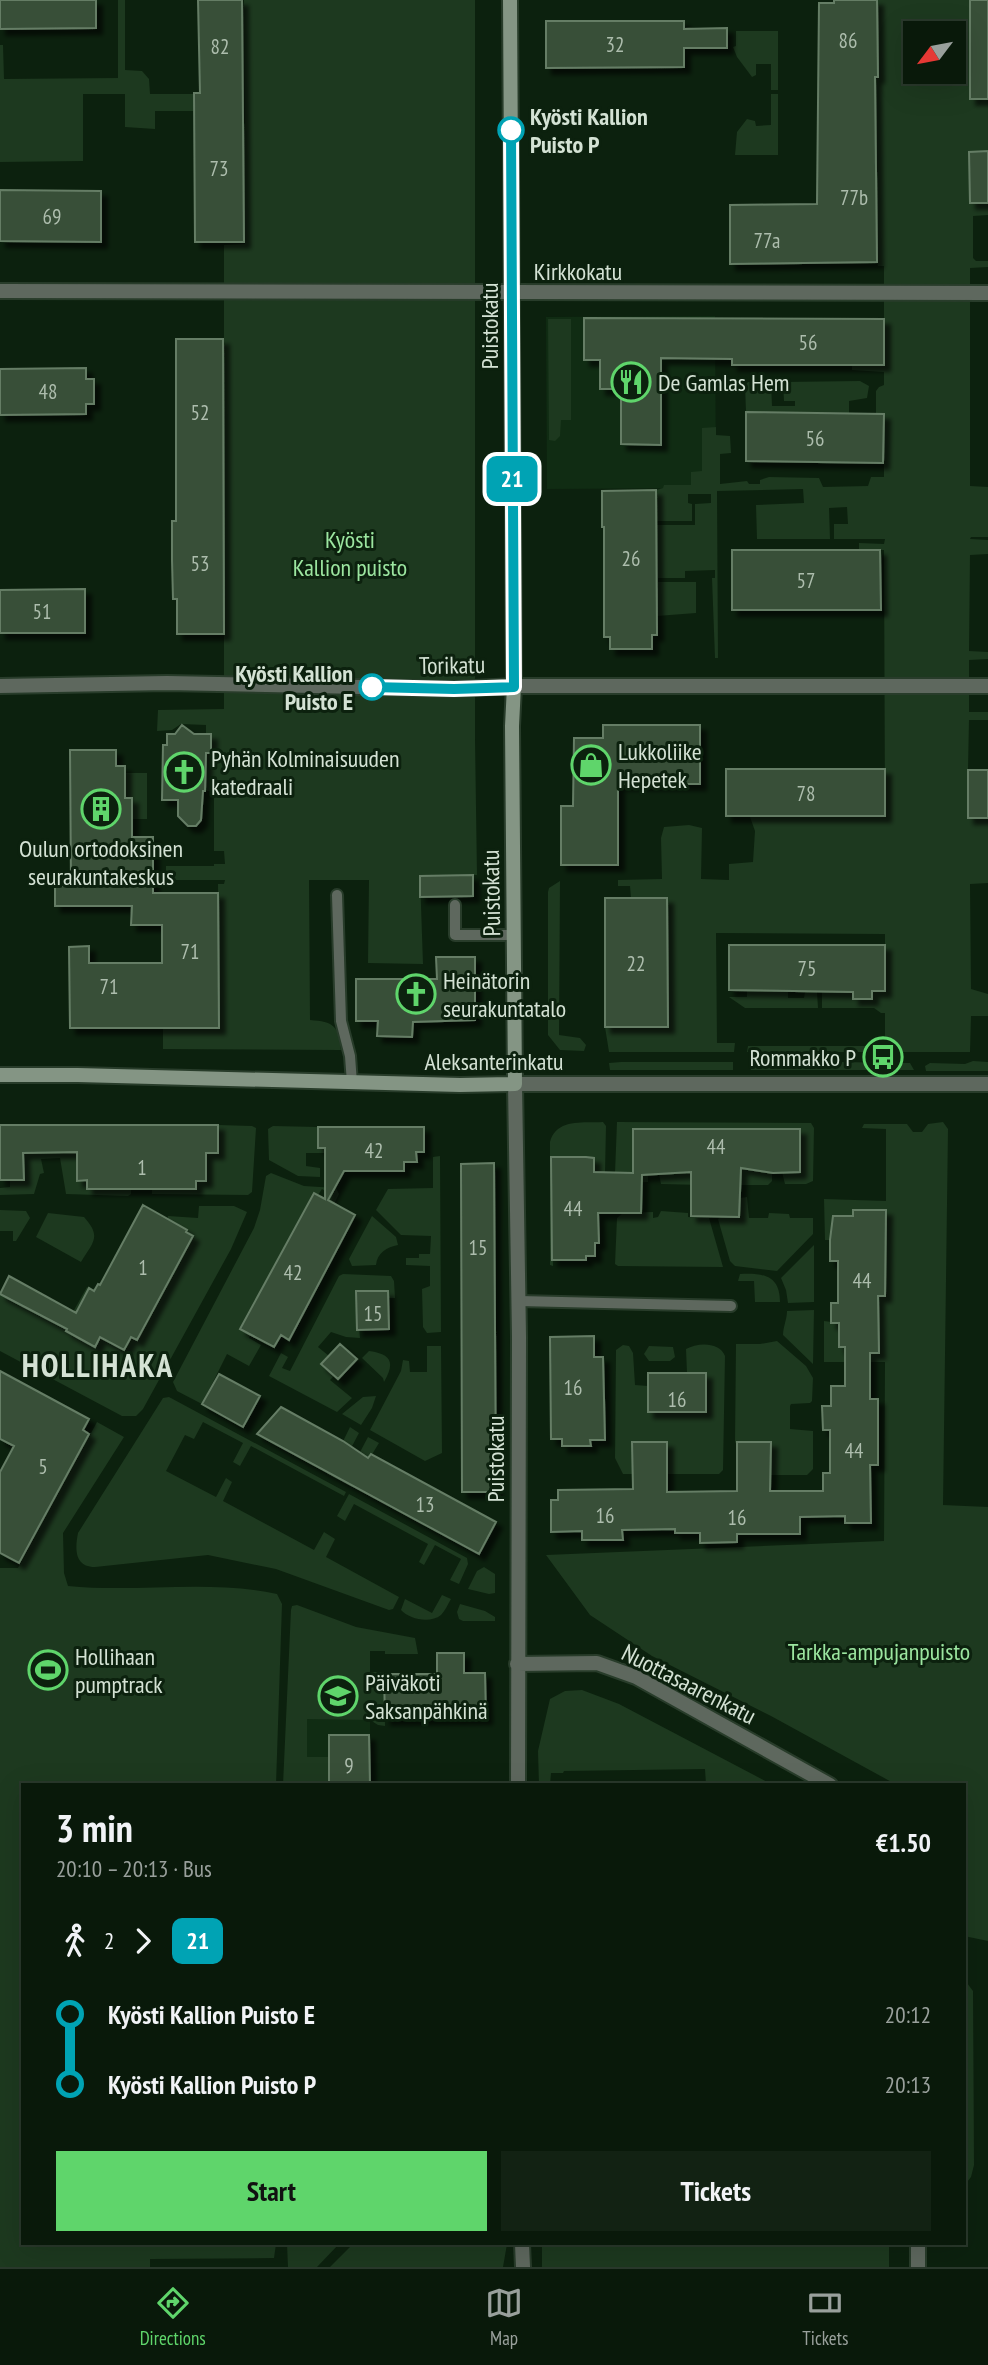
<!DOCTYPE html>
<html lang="en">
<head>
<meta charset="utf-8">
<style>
  :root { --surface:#09190a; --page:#122213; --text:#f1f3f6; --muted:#99a09c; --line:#29382b; --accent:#5fd56b }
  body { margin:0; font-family:"PT Sans Narrow",sans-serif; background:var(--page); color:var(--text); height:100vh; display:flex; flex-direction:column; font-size:26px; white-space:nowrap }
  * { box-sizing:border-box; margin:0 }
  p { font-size:23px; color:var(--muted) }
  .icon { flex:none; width:38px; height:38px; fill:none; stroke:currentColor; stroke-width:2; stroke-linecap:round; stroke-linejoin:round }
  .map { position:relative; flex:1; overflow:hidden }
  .details { position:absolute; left:21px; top:1783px; width:945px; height:462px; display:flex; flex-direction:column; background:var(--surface); border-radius:0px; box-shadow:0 7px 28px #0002,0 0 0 2px var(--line) }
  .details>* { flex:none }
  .badge { padding:0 14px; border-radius:10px; font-size:24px; line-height:46px }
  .needle { width:46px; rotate:238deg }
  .buttons { position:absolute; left:903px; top:21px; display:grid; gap:14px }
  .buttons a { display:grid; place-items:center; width:63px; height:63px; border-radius:0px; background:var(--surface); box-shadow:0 7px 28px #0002,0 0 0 2px var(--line); font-size:35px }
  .map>.badge { position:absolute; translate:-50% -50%; box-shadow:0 0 0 4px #fff }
  .legs { display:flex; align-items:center; gap:10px; height:77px; padding:0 35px; font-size:23px }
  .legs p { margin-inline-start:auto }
  .head { display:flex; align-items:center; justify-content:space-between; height:119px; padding:0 35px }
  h1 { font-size:38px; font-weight:600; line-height:52px }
  .action { display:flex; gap:14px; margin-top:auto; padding:14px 35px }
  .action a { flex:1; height:80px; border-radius:0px; background:var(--accent); color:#111; font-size:28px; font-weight:600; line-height:80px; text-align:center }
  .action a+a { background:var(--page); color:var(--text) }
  ul { padding:0 35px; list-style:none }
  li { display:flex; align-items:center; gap:24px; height:70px; font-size:26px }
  li i { display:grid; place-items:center; width:10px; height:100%; margin:0 9px; background:currentColor }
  li i::after { content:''; width:18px; height:18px; margin:-9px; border:5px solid; border-radius:50%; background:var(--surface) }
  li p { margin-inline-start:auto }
  li:first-child i { background:linear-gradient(#0000 50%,currentColor 0) }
  li:last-child i { background:linear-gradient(currentColor 50%,#0000 0) }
  .menu { display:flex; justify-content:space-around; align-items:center; height:98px; border-top:2px solid var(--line); background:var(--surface); font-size:19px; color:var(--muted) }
  .menu a { display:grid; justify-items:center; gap:4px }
  .menu .active { color:var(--accent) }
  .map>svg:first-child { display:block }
</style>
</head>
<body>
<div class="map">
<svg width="988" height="2267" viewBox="0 0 988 2267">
  <defs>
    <filter id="shadow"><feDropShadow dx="6" dy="6" stdDeviation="2" flood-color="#0009"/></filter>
  </defs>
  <rect width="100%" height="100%" fill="#0c210e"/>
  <path fill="#102c13" d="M715,316l1,172 -169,1 -1,-172z
    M306,1634l64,6v95l-41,38 -22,-16z"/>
  <path fill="#1d391f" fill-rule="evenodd" d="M118,0h7v70l17,1 7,8 1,15h43v17h-38v18l-30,-2v-33h-42v67l-83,1v-117h3l1,34 114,-1z
    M244,0h231v739l2,136 -57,1 3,88 -55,-1 1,-83h-60l1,140c24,2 28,5 31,30l-178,-1v-21l56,-1 -1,-143h6l1,-4h-72v-9h13v-5h48v-2h11l-1,-13h-10v-60h-9l1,-38h5v-18h-5v-10l-25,-1 -9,6 -15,1 1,-21 66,-1v-464l21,-1z
    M877,0h93v88h18v63l-18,1 18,51v12l-15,1v42l3,3h12v6l-18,1v218l18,1v50h-17l-1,2 18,1v14l-18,1 -1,96 19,1v7l-19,1v52h19v8h-19l-1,50 20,48v65l-18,1 1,105 17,5v22h-17l-1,36h-223l1,-6h137v-33h-4l-7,-5h-52v-16h31v7l19,-8h13v-57l-169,-1 1,110h18l-1,9h-125l-4,-25h63l-1,-128 -36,-1 -1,-12h-12v-6l44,-1 -1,-41 3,-11 25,-2 13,3 -1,51 28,1v-16l24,-2 2,-31 -5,-14 135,-1 -1,-266h-25v-7l25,1 1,-5h-51v-15h14l-1,-17 -18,1 1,31h-73l-1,-34 48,-2 -1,-14 -86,2 1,167h-3l-3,-80h3v-8l-30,1v7h-27l-1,-41h-5v-12h43v-21l16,-1v-9h-23v9l4,1v17h-40l-1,-6h6l-1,-25 7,-2 1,-3h27v-13l11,-1v-43l14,-1v8l14,1 1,17 -11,1v30l27,-3 2,3h11v-4l9,-3 50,1 4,9 45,-1 3,-9h13v-62l-8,-1v-23l3,-4 5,-2v-13l-32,-2v-5h32v-99h-6l-1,-4 -2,-153 -17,-15h18zM915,33h39v39h-39z
    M736,31h42v59h-7v-26h-15v11l-4,2 -15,-20 -4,-10 3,-1z
    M771,94h7v61h-43l2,-23 10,-13 8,2 1,5 15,-1z
    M548,319h23v101h-10l-1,16 -5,5 -6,-1v-2z
    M860,381l9,5 -2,12 -18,3v12l-103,-1 -1,-27 3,-3h23l1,24h23v-5h-11l-1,-19z
    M658,582h38v31l-39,3v-5h-4l-1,-22 6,-1z
    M125,773h22v46h-15v-21h-7z
    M560,881l-1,154 21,3 6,7 -2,6 -24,-1 -12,-15v-143l1,-4z
    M747,991h41v7h16l1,-6h12l1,16h-73l-16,-11h18z
    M757,1061l153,2 4,7h-163l-1,-4z
    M973,1061l15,1v9h-62l-1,-5 5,-3 35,1z
    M621,1062h112v8h-123l-1,-7z
    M603,1122l3,4 -1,47 -6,3v-4h-5v-14l-43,-1 2,109 -3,-1v-123c6,-24 34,-19 53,-20z
    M617,1122l194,1 3,5 -1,53 -7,3h-21l-3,-12 18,-8v-35h-167v33l15,6v14l-25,1 -8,-10z
    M943,1122l5,7 -5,376 45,2v434l-24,-5v-151h-67l-126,-69 -119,-60 -62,-41 -44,-60 338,-14 1,-179h-61v-41l15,2v24h14l1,6h25l-1,-57 7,-1 1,-65 -33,-20v6l-23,24h-5l-1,-41 62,2v-72l-24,-1 2,-4h43l6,8h9l6,-8z
    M218,1125l34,1 4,2 -4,64 -4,3 -96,-1v-5l54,-8v-28l12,-1z
    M273,1126l45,1v20l6,1 1,5h-19v13l14,2v9l-22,-1 -29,-16 -1,-31z
    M77,1152l1,29 9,-1v9h44v5l-3,2 -62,-2 -6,-36 -19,1 3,14 -4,1 -6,20 -34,1v-7l10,-1v-7h14l-1,-27z
    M440,1156l1,176 -14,1 -4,-6 -1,-38 8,-3v-20l-24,-1v-7h13v-4h11l1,-18 -30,-1 -25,-25 12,-21 45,-1v-31z
    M710,1168l-6,17 -43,-1 -2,-10z
    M720,1168h52v13l-4,4h-45z
    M271,1173l33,13 32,2 3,6 -5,10 -6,-4 3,-5 -9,-6 -4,6 -4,-2 -65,145 12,7 -12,21 -22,-12 -25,50 -25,-13 -4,-9 81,-154 6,-18 6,-34z
    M747,1197l2,21h19l1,-5 20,1 1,4h23v16l-36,37 -42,-5 -5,-5 -12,-42 4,-3h17l1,-18z
    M199,1206h35l13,6 -16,37 -88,160 -7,7h-14l-122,-65v-57l51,27 8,-16 14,7 14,-25 2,1 -23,43 28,16 6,-10 24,13 7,-13 7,3 55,-103 -7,-5 1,-2 -19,-11v-3l30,2z
    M0,1210l26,1 4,7 -14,23h-3v-10h-13z
    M661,1211l27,2v4l21,1 14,49 -105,-1 -3,-2 2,-46 6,-5 30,-1v6l5,-1z
    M48,1213l36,4c18,20 9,25 -3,45l-45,-25z
    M372,1216l24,21 2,8c-11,2 -21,8 -22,20l-24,1 -3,-7z
    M814,1245v57l-26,1 -2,-13 -5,-12z
    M343,1274l48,2 3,5 1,17h-7l-1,-7 -31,1 4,46 -14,-1 -15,-5 -13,15 11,9 -7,8 12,12 -4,4 22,18 -15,14 -68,-36 12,-23 7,4 -6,11 8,3 49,-95z
    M740,1274c23,-1 40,1 40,28h-25l-1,-21h-16z
    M814,1310l-1,54 -30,-29c0,-8 4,-16 4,-24z
    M777,1341l29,25 7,12 -1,23 -2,2 -19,1 -1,2v23l23,2v38l-6,6h-40l4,-11v-21l-34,2 -2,-3 1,-98h24z
    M623,1345l6,1 4,7 2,32 13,1 58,-13h-19l-1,-24c12,-7 34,-7 39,7l-2,114 -4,4h-56l3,-32h-34l2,32h-11l-8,-16 1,-108z
    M427,1346h14l1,107 -17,8 -55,-31 31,-59 2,-11 6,1 1,11h17z
    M649,1346l24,1 2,10 -5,4h-21l-5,-7z
    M369,1351c23,3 26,12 15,31l-1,-4 -21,-20z
    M376,1396l-4,12 -11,17 -19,-11 21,-17z
    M169,1397l177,95 -2,4 -93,-50 -11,20 -7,-4 10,-19 -40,-21 -9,17 -9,-4 -19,36 50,26 10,-19 6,4 -9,19 91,49 10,-18 11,7 -9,18 73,40 -6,12 -4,1 -113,-41 -68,-14 -113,12c-21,0 -20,-19 -17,-34l85,-135z
    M97,1422l27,15 -61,96 1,40 4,13c69,7 140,-7 209,8l5,10 -6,181h-253v459h253l-2,14 -124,1v8h-150v-699h18z
    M350,1427l9,6 -17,32 9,4 17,-32 11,6 -27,44 -25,-13z
    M349,1494l118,64 1,6 -9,20 -9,-4 11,-21 -26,-14 -11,20 -5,-3 9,-18 -74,-40 -9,17 -8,-5z
    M484,1567l11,7v19l-6,1 -21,-5 9,-18z
    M442,1595l9,4c-3,5 -6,12 -10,16 -11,9 -32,4 -40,-5l4,-11 27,14z
    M460,1604l25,7 10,6v4h-32l-4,-2 -2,-7z
    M297,1605l59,22 59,11 3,16h-33v-3h-15v21h14l1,54 -7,-1 -8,-5 -63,-1v38h22v28h-46l8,-175 1,-4z
    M582,1690l37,14 154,81h-16l-4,-3 -2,3h-45l-1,-16 -141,2 -1,2h-12l-1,12h-11l-1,-34 12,-52 15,-8z
    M964,1979l9,12 1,174 -3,12 -7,9z
    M287,2244h52l-22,23h-29z
    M353,2244h154l-4,23h-173z
    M542,2244h347v23h-347z"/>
  <path fill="#384f39" stroke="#657d65" stroke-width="2" filter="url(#shadow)" d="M0,0h96v28l-96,1z
    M198,0h44l2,242h-49l-1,-149h6z
    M834,0h43l1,77h-3l2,185 -147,2v-59l87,-1 2,-201h15z
    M970,0h18v99h-18z
    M546,21h138v8l43,-1v20h-43v19l-138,1z
    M988,151v52h-18l-1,-51z
    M0,190l101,1v51l-101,-1z
    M584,318l300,1v46h-152v-6l-71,-1v87l-40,-1v-55h-21v-29h-16z
    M176,339h47l1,295h-47v-35h-4l-1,-39v-39h4z
    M86,368v11h8v25h-8v10l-86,1v-46z
    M746,412l138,2 -1,49 -137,-2z
    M656,490l1,145h-5v14h-42v-12h-6v-110h-2v-36z
    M732,550h148l1,60h-149z
    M85,589v44h-85v-43z
    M182,725l12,9h17v19h-5l-1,38h-2l-2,29 -5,6h-8l-10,-10v-16h-16l1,-55h4v-11h8z
    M603,725h97v59h-82v81h-57v-59h12l1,-68h29z
    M70,750h46v16h9v32h7v39h21v56h65l1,135h-149l-1,-81 20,-1v17h73v-38h-31l1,-19h-77v-20h16z
    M726,769h159v47h-159z
    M968,770h20v48h-20z
    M473,875v21l-53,1v-21z
    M605,898h62l1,129h-63z
    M729,945h156v46h-13v8h-19v-7l-124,-2z
    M436,957h39v63l-62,2 -1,15 -35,-1 1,-15h-22v-42h81z
    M0,1125h218v28h-12v28h-10v8h-109v-9l-10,1v-29l-54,1 1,27h-24z
    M318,1127h106v25h-8l1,10h-13v9h-60l-16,29 27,15 -66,125 -8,-5 -7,12 -34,-18 74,-136 11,6v-51h-7z
    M633,1129h167v43l-27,1 -32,-5 -2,49 -48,-1v-44l-49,3 -1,38h-43l1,30h-4v13h-9v4h-34l-1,-103h35l8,1v14l39,1z
    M494,1163l2,329h-34l-1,-328z
    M143,1205l44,25 -1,2 7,4 -56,104 -6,-3 -7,13 -24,-13 -5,10 -29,-16 1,-2 -67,-35 9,-18 67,37 13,-25 5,3 4,-7 2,1z
    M853,1210h33l-1,86h-7l1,57h-9v46h8v66h-8l1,58h-26v-7l-45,1v17h-63v8l-37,1v-10h-25v-4l-53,1 1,10h-41v-9l-31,1v-32h7v-10l75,-1 -1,-47h35v50l70,-1v-49h34l-1,49h53v-18h7v-43h-7l-1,-24h9v-20h14v-39h-6v-24h-8v-20h7v-42h-8v-21l3,-24h20z
    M356,1291h32l1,38 -32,1z
    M594,1336v21h9l2,83h-15l1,6h-29v-7h-11l-1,-102z
    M340,1344l17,15 -19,20 -17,-15z
    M0,1371l89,48 -6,11 6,4 -70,129 -19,-10v-81l14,-26 -14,-7z
    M648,1373h58v39h-58z
    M219,1374l41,22 -17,31 -41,-23z
    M281,1407l62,34 25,17 3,-4 125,68 -17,32 -222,-120z
    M437,1653h27v20h21l1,45 -101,1 -1,-45h53z
    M329,1735h40l1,50h-41z"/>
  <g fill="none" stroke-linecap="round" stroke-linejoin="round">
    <g stroke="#283c2a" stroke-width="14">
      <path id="lane" d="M337,895l4,126 9,35 2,27
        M455,905v30h59
        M519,1301l212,5"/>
    </g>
    <g stroke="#283c2a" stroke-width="18">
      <path id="street" d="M0,291l988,2
        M0,686l167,-3 287,6 60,-3h474
        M517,1664l80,-1 39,14 194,108
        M518,1785l1,-448 -4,-253h473
        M522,2244l1,23
        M918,2267v-23"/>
    </g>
    <g stroke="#283c2a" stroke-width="18">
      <path id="secondary" d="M0,1075h78l382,10 55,-1 -3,-358 2,-40 -4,-686"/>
    </g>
    <use href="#lane" stroke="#5e685e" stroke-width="10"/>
    <use href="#street" stroke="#5e685e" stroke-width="14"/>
    <use href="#secondary" stroke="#849584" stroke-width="14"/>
  </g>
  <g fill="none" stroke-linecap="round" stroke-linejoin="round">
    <g stroke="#fff" stroke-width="16">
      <path id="line-1" d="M372,687l82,2 60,-2 -3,-557"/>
    </g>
    <use href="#line-1" stroke="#00a3b4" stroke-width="10"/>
  </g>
  <defs>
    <g id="restaurant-ring" transform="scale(2.0125)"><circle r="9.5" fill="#0c210e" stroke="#5fd56b" stroke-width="1.5"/><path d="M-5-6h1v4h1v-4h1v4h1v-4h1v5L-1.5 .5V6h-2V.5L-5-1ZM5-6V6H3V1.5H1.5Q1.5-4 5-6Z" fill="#5fd56b"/></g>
    <g id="shop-ring" transform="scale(2.0125)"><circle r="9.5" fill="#0c210e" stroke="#5fd56b" stroke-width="1.5"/><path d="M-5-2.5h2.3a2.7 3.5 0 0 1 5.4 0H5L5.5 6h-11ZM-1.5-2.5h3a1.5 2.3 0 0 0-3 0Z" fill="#5fd56b"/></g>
    <g id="church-ring" transform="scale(2.0125)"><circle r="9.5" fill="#0c210e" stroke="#5fd56b" stroke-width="1.5"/><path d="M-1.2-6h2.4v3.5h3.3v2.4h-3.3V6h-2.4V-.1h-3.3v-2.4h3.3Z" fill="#5fd56b"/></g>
    <g id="building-ring" transform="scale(2.0125)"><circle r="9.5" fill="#0c210e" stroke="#5fd56b" stroke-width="1.5"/><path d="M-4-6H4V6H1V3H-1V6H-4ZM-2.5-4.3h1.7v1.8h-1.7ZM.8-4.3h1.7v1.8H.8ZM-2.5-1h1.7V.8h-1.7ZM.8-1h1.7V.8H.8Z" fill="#5fd56b"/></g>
    <g id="bus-ring" transform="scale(2.0125)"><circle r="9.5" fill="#0c210e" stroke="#5fd56b" stroke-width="1.5"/><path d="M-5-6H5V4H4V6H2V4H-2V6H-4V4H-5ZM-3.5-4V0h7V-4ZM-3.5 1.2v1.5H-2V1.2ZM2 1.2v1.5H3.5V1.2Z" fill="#5fd56b"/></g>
    <g id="stadium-ring" transform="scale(2.0125)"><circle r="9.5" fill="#0c210e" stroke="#5fd56b" stroke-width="1.5"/><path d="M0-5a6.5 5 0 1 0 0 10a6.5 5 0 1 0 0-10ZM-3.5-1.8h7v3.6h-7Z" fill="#5fd56b"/></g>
    <g id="school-ring" transform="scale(2.0125)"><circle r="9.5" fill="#0c210e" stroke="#5fd56b" stroke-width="1.5"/><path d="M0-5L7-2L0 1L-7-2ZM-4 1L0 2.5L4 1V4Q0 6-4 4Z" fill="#5fd56b"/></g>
  </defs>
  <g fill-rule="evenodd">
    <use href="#restaurant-ring" x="631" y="382"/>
    <use href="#shop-ring" x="591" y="765"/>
    <use href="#church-ring" x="184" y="772"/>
    <use href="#building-ring" x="101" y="809"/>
    <use href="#church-ring" x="416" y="994"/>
    <use href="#bus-ring" x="883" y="1057"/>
    <use href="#stadium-ring" x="48" y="1670"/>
    <use href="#school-ring" x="338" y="1696"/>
  </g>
  <g fill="#fff" stroke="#00a3b4" stroke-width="3.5">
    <circle cx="511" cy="130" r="12"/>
    <circle cx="372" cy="687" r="12"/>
  </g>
  <g text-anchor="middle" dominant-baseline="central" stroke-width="6" stroke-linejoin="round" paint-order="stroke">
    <g font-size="21" fill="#adbdad">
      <text x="848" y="40">86</text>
      <text x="615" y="44">32</text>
      <text x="220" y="46">82</text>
      <text x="219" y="168">73</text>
      <text x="854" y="197">77b</text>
      <text x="52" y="216">69</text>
      <text x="767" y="240">77a</text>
      <text x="808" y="342">56</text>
      <text x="48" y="391">48</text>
      <text x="200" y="412">52</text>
      <text x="815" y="438">56</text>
      <text x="631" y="558">26</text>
      <text x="200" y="563">53</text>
      <text x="806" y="580">57</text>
      <text x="42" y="611">51</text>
      <text x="806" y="793">78</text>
      <text x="190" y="951">71</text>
      <text x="636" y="963">22</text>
      <text x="807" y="968">75</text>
      <text x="109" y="986">71</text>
      <text x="716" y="1146">44</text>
      <text x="374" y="1150">42</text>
      <text x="142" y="1167">1</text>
      <text x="573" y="1208">44</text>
      <text x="478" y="1247">15</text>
      <text x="143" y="1267">1</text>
      <text x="293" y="1272">42</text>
      <text x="862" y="1280">44</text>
      <text x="373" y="1313">15</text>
      <text x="573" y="1387">16</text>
      <text x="677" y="1399">16</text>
      <text x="854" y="1450">44</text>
      <text x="43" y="1466">5</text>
      <text x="425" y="1504">13</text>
      <text x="605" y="1515">16</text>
      <text x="737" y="1517">16</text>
      <text x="349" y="1765">9</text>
    </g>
    <g font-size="24" font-weight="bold" fill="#d4e2d4" stroke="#0c210e" text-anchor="start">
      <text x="530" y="116">Kyösti Kallion<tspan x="530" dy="28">Puisto P</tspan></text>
      <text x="353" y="673" text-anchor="end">Kyösti Kallion<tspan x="353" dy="28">Puisto E</tspan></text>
    </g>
    <g font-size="24" fill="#d4e2d4" stroke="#0c210e">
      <text x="578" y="271">Kirkkokatu</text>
      <text transform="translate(489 326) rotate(-90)">Puistokatu</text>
      <text transform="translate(452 665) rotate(-1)">Torikatu</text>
      <text transform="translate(491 893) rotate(-91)">Puistokatu</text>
      <text x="494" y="1061">Aleksanterinkatu</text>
      <text transform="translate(495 1459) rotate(-90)">Puistokatu</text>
      <text transform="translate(689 1684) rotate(27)">Nuottasaarenkatu</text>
    </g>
    <g font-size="24" fill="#d4e2d4" stroke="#0c210e" text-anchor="start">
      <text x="658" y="382">De Gamlas Hem</text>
      <text x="618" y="751">Lukkoliike<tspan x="618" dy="28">Hepetek</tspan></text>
      <text x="211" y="758">Pyhän Kolminaisuuden<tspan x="211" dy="28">katedraali</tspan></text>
      <text x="101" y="848" text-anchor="middle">Oulun ortodoksinen<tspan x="101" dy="28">seurakuntakeskus</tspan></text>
      <text x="443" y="980">Heinätorin<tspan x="443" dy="28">seurakuntatalo</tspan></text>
      <text x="856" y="1057" text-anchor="end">Rommakko P</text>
      <text x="75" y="1656">Hollihaan<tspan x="75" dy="28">pumptrack</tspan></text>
      <text x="365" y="1682">Päiväkoti<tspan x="365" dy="28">Saksanpähkinä</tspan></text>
    </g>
    <g font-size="24" fill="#9ce6a0" stroke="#0c210e">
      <text x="350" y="539">Kyösti<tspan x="350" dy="28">Kallion puisto</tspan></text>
      <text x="879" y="1651">Tarkka-ampujanpuisto</text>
    </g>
    <g font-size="32" font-weight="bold" letter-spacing="2" fill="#d4e2d4" stroke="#0c210e">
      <text x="98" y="1365">HOLLIHAKA</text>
    </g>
  </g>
</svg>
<div class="buttons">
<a><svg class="needle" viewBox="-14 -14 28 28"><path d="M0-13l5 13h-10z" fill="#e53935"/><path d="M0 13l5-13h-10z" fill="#99a09c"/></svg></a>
</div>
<b class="badge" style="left:512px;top:479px;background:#00a3b4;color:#fff">21</b>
<section class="details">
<div class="head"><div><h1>3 min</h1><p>20:10 – 20:13 · Bus</p></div><b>€1.50</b></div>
<div class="legs"><svg class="icon" aria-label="walk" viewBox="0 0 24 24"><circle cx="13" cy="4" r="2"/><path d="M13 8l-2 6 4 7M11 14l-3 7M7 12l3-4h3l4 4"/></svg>2<svg class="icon" aria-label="forward" viewBox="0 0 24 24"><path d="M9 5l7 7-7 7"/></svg><b class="badge" style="background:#00a3b4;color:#fff">21</b></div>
<ul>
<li><i style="color:#00a3b4"></i><b>Kyösti Kallion Puisto E</b><p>20:12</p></li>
<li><i style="color:#00a3b4"></i><b>Kyösti Kallion Puisto P</b><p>20:13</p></li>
</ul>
<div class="action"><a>Start</a><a>Tickets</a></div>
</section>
</div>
<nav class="menu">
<a class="active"><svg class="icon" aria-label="directions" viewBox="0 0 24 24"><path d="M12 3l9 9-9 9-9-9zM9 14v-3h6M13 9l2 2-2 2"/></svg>Directions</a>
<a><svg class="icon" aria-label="map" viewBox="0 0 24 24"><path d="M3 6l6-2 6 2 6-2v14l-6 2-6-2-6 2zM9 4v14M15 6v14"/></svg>Map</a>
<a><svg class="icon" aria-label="tickets" viewBox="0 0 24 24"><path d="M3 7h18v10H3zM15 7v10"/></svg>Tickets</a>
</nav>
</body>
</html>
